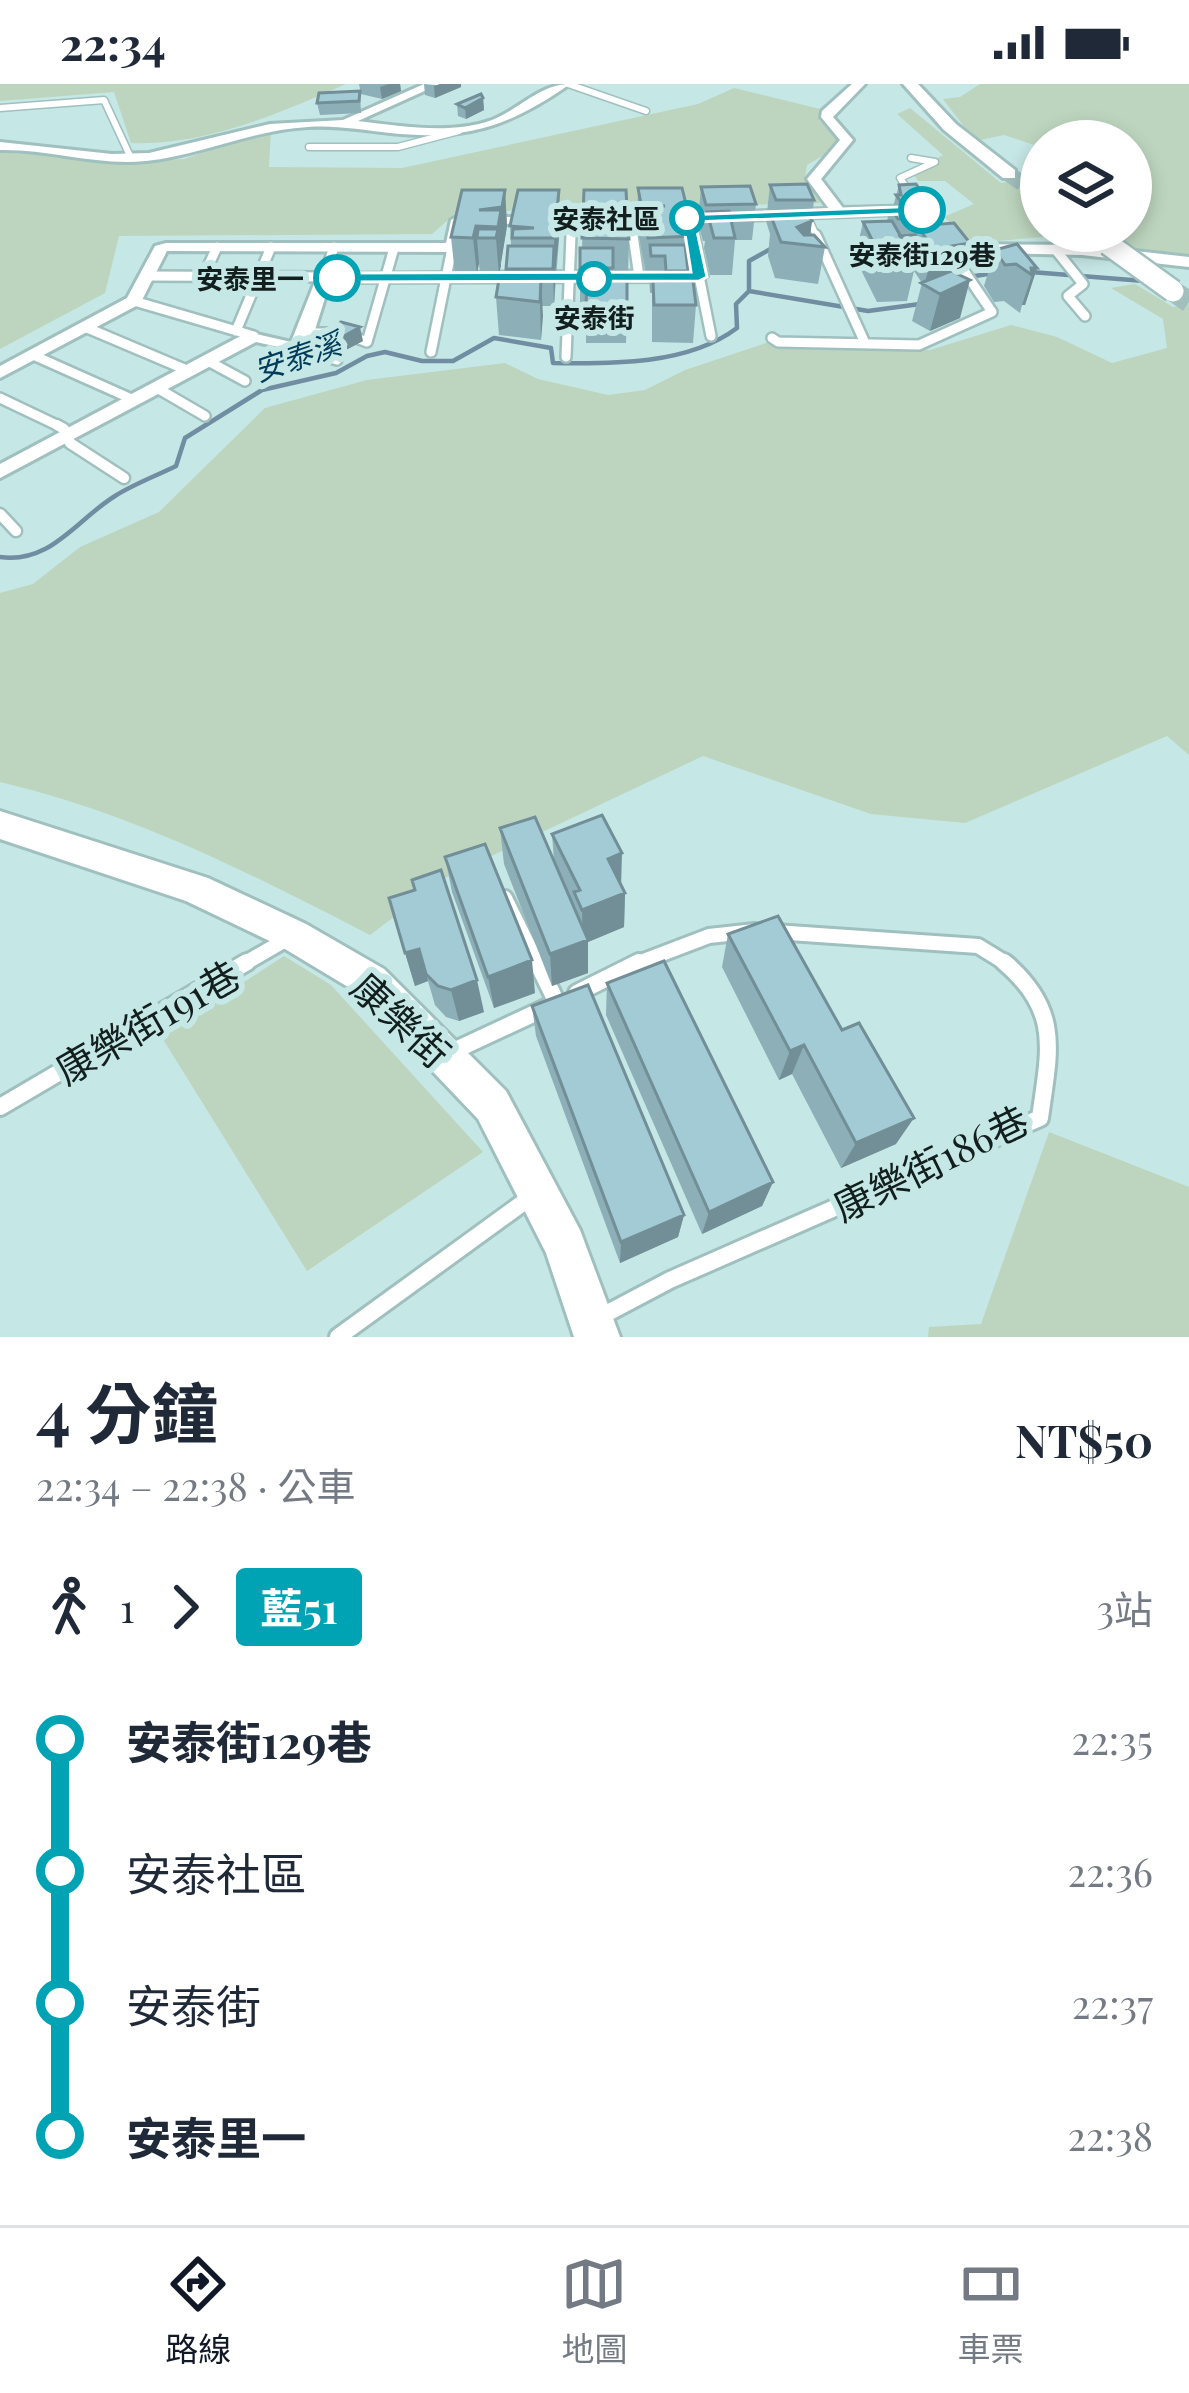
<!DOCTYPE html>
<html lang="zh-TW">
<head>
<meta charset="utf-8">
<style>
  :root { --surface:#fff; --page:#f6f6f7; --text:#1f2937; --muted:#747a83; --line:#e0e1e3; --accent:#111827 }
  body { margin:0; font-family:"Playfair Display","Noto Sans TC",serif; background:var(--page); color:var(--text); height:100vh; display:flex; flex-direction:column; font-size:45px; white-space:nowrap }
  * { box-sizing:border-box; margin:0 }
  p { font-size:39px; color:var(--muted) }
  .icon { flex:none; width:66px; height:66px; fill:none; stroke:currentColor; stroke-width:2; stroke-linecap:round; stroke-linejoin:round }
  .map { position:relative; height:1253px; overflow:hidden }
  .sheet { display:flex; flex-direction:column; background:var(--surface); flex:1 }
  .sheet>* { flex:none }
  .badge { padding:0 24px; border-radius:9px; font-size:42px; line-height:78px }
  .controls { position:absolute; left:1020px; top:36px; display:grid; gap:24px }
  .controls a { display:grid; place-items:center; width:132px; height:132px; border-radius:50%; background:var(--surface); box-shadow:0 6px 18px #0003; font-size:60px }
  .map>.badge { position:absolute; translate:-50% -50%; box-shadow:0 0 0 6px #fff }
  .legs { display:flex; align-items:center; gap:18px; height:132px; padding:0 36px; font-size:39px }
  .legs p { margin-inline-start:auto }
  .summary { display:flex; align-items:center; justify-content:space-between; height:204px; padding:0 36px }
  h1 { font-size:66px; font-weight:700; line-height:90px }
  ul { padding:0 36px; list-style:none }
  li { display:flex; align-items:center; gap:42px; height:132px; font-size:45px }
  li i { display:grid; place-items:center; width:18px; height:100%; margin:0 15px; background:currentColor }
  li i::after { content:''; width:30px; height:30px; margin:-15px; border:9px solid; border-radius:50%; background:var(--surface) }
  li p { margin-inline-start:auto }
  li:first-child i { background:linear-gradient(#0000 50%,currentColor 0) }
  li:last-child i { background:linear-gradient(currentColor 50%,#0000 0) }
  .status { display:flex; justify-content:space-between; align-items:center; height:84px; padding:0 60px; background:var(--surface); direction:ltr }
  .status svg { height:33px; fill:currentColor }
  .dock { display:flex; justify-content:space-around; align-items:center; height:168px; border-top:3px solid var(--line); background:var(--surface); font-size:33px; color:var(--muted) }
  .dock a { display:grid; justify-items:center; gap:6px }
  .dock .selected { color:var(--accent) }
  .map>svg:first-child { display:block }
</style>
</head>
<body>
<div class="status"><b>22:34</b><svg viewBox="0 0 49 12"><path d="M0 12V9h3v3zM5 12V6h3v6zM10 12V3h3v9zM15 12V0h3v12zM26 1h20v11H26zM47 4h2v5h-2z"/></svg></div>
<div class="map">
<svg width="1189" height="1253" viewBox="0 0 1189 1253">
  <rect width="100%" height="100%" fill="#c5e7e5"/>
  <path fill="#bdd5be" d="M0,0h346c-66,29 -141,62 -215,59l-17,-51 -114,9z
    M980,0h209v173l-55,-9 -22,-17h19v-90h-90v6l-37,-12 -29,6 -32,-42 17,-2z
    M734,4l86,21 -1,11 18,19 -8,13 -22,13 -2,13 15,25 -363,9 -25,22 -313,2 -14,57 -105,56v-197l112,9 72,-2 87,-30 -2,38 133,1 296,-64z
    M910,24l91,75 40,-7v55h25l1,4 -95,8 -28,-26 30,-13 -29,-23h-27l-6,-9 31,-17 -46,-41z
    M1135,200l38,23 16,-3v451l-22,-19 -202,87 -94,-9 -168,-58 -256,121 -77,58c-120,-62 -238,-122 -370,-153v-189l33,-9 47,-37 79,-35 106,-104 102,-28 138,-17 33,16 70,16 37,-5 40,-20 87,-29 158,9 81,-25 46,12 55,26 55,-15 -4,-29 -52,-31z
    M284,872l47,29 152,167 -176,119 -146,-235z
    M1049,1048l140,55v150h-261l1,-10 52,-3z"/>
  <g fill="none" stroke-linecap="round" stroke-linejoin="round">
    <path stroke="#708da2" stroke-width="4.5" d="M1031,188l113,9
      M975,192l19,-3
      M749,206v-29l25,-14
      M0,473c51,7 76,-37 115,-61 19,-12 41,-20 61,-30l9,-28 77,-48 74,-17 31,-17 18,-4 37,9h31l41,-23 57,10 2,15c59,1 135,2 184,-35l-1,-24 13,-13 119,20 52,-7"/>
    <path stroke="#a1bfbd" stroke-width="16" stroke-dasharray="16 9" stroke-linecap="butt" d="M1009,90l32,23"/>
    <path stroke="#a1bfbd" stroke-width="21" stroke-dasharray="21 10" stroke-linecap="butt" d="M1173,207l16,11"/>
    <g stroke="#9fc0be" stroke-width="9">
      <path id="service-far4" d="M568,0l78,27
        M0,24l104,-8 27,58
        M309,63h89l61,-16
        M911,74l24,4 -35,16 11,16
        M807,131l10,23
        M631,136l3,18
        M571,154l1,-16"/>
    </g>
    <g stroke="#9fc0be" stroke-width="14">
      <path id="service-far3" d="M633,151l6,42
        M816,151l49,108
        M1055,165l28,35 -15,12 17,20
        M146,192l178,1 10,-30
        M699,192l12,60
        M203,193l14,-30
        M134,217l120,35
        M85,243l104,44
        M236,247l35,-84
        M306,249h37l24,9 27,-94
        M772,254l6,4 141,3 73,-33 -36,-53
        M295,264l42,12
        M431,268l21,-104
        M33,271l101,45
        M566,273l5,-122
        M208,277l37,20
        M157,304l48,28
        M0,314l63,30"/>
    </g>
    <g stroke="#9fc0be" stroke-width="15">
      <path id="service-far2" d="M57,341l7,4 6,14 54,35
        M0,430l16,17"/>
    </g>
    <g stroke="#9fc0be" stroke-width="20">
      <path id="service-far1" d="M505,814l33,67
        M775,848l203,14 31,19
        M242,881l45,-26
        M633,881l76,-29 46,-5"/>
    </g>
    <g stroke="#9fc0be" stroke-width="22">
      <path id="service" d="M537,878l20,41
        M577,909l62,-31
        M447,970l101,-47
        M0,1023l247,-145
        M598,1234l72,-38 370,-162c9,-67 22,-107 -36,-156
        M338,1253l193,-140"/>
    </g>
    <g stroke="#9fc0be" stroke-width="6">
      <path id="minor" d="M424,0h16l-82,37c44,5 92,14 134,-1 28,-11 48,-36 78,-36 -61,43 -105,57 -180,49 -27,-3 -55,-8 -82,-6 -56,3 -107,28 -162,34 -49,5 -97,-12 -146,-11v-8l112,12 37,-1 121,-29 73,-4z
        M852,0h13l-32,33 20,23 -32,39 22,29 76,-2 5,1v6l-229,9 12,54 -8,5 -369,1 -16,51 -13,19 -45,-10 -256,136v-14l248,-132 43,10 27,-68 372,-3 -9,-48 -217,1 -5,24 -7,4 -285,-1 -27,53 -140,74v-12l127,-68 28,-52 11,-3h280l5,-23 7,-4 114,2 257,-9 -22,-30 33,-39 -19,-23 1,-6z
        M944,153l9,7 129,1 107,12v10l-107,-12 -134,-3 -11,-11z"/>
    </g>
    <g stroke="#9fc0be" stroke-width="6">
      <path id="tertiary" d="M903,0h15l38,40 59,46v8h-12l-59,-48z
        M0,727l208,67 98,46 78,45 122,122 74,139 40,107h-46l-28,-84 -68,-134 -120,-126 -78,-47 -94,-45 -186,-62z"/>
    </g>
    <use href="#service-far4" stroke="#fff" stroke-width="6"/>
    <use href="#service-far3" stroke="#fff" stroke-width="9"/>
    <use href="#service-far2" stroke="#fff" stroke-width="10"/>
    <use href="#service-far1" stroke="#fff" stroke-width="14"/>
    <use href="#service" stroke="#fff" stroke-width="16"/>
    <use href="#minor" fill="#fff" fill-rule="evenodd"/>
    <use href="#tertiary" fill="#fff" fill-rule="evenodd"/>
    <g stroke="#9fc0be" stroke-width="26" stroke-linecap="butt">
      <path id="tertiary-bridge" d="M1108,160l65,47"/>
    </g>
    <use href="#tertiary-bridge" stroke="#fff" stroke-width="21"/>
  </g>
  <path fill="#8cafb8" d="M359,0h41l1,7 -19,8 -21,-5z
    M424,0l37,3 -26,11 -10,-3z
    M360,7l1,22 -41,2 -3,-12z
    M483,14l1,12 -18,9 -8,-3 -1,-12z
    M770,101l44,15 -4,35 15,12 -7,37 -43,-6 -7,-22 2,-22 -4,-13z
    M899,101l40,32 -2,7 24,51 -1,43 -30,13 -18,-10 10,-38 -8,-12 -7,30 -30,1 -22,-44 8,-36 24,-1 3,-14h3z
    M701,103l55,17 -4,36h-17l-3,35h-22l-6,-27 1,-7h-2l-5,-18z
    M638,104l56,48 -3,37h-3v8l8,24 -3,38 -41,-1v-49h-2l-1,-19h-3l-9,-50z
    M505,106l2,36 -8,48h-19l-1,-11 -2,11h-22l-4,-37z
    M559,106l1,36 -6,80h-12l-1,34 -42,-5 -3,-38 10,-18v-10l5,-23 -1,-20z
    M584,106h42l3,49 -1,36h-15v6l14,24 -1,38h-40v-38h-6v-57h2z
    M995,166l42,18 -12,37h-3l-2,8 -16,-12 -10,1 -10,-16z
    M324,252l39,5 -23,12 -13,-3z
    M500,744l54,33 -2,-27 69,51 4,8 -1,34 -36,15v31l-36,13 -48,-122z
    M445,773l90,136 -41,15 -42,-116z
    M389,814l95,114 -25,9 -13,-4 -11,-12 -7,-24 -13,5z
    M728,850l168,210 -55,24 -49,-94 -13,6 -57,-113z
    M607,899l166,199 -11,24 -60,28 -96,-219z
    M532,922l152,209 -6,22 -58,26 -84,-227z"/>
  <path fill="#728e96" d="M389,0h11l1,7 -19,8 -2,-12z
    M440,0h21v3l-26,11 -1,-12z
    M483,14l1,12 -18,9 -1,-11z
    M505,106l2,36 -6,37 -3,-36 -19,-17z
    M559,106l1,36 -5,49 -1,-37z
    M812,137l-3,24 -12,-18z
    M476,142l3,37 -2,11 -4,-36z
    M498,145l3,37 -2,8 -3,-36z
    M970,159l-11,37 -35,6 10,-37z
    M554,162l1,37 -1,23 -1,-37z
    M1031,184h6l-12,37h-3l10,-30z
    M541,195l2,37 -2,24 -1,-38z
    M970,196l-10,38 -30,13 10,-37z
    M360,243l3,14 -23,12 -3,-13z
    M622,769l-1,35 -13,-29z
    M625,809l-1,34 -36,15v31l-36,13 -2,-32 33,-12 -1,-32z
    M419,865l9,32 -13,5 -10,-33z
    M532,876l3,33 -41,15 -6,-31z
    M477,896l7,32 -25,9 -8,-31z
    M804,961l-12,29 -13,6 11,-29z
    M914,1034l-18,26 -55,24 15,-25z
    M773,1098l-11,24 -60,28 7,-22z
    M684,1131l-6,22 -58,26 1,-21z"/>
  <path fill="#a3cbd6" stroke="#728e96" stroke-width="3" d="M360,7l-1,10 -42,2 2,-10z
    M481,10l2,4 -18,10 -8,-4z
    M807,100l7,16h-38l-6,-15z
    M916,100l23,33 -41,2 -8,-12 14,-1 -8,-11h5l-2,-10z
    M750,102l6,18 -50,1 -5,-18z
    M638,104h44l12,48 -46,2 -6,-31 23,-1 -24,-2z
    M462,106h43l-3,17 -23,3h22l-3,17 -22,-1 -3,12 -22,-1z
    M518,106h41l-5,48h-42l1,-9 21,-1 -24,-2z
    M584,106h42l2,36h-23v4h23l1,9 -47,-1z
    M729,127l6,27h-21l-7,-26z
    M808,128l4,9 -15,6 7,8h10l11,12 -44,-5 -9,-23z
    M892,137l24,42 -31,2 -22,-43z
    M954,139l16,20 -36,6 -17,-23z
    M478,145h20l-2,9h-19z
    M915,151l-2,8h-8l-5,-7z
    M1017,160l20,24h-6l1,7 -16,-11 -11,1 -10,-15z
    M650,161h35l3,26h-22l-1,-15h-14z
    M508,162h46l-1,23h-47z
    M580,164h33v20h-33z
    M951,187l19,9 -30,14 -19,-11z
    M499,195h42l-1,23 -44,-5z
    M587,197h40v24h-41z
    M653,197h40l3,24h-42z
    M341,238l19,5 -23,13 -13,-4z
    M602,731l20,38 -14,6 17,34 -43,17 -8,-18 6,-2 -28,-56z
    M535,733l53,123 -38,14 -50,-126z
    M485,760l47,116 -44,17 -43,-120z
    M441,786l36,110 -26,10 -13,-4 -12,-12 -7,-25 -14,4 -16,-55 26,-8 -3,-10z
    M778,832l64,114 17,-7 55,95 -58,25 -52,-98 -14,6 -62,-117z
    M664,877l109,221 -64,30 -102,-229z
    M588,901l96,230 -63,27 -89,-236z"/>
  <path fill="#00a3b4" stroke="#fff" stroke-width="3" d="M922,122l5,7 -232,9 12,55 -8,4 -362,1 -8,-4 8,-5 354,-1 -9,-57z"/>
  <g fill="#fff" stroke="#00a3b4" stroke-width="6">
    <circle cx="922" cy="126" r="21"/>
    <circle cx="687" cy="134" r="15"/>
    <circle cx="337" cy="194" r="21"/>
    <circle cx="594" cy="195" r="15"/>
  </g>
  <g text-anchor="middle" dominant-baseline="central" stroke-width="12" stroke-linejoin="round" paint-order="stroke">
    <g font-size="27" font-weight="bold" fill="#121f1e" stroke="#c5e7e5" text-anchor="end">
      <text x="660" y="134">安泰社區</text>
      <text x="922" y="170" text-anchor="middle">安泰街129巷</text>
      <text x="304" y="194">安泰里一</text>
      <text x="594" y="233" text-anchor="middle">安泰街</text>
    </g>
    <g font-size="30" font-style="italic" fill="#013b59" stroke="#c5e7e5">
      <text transform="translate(297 272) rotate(-19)">安泰溪</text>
    </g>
    <g font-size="39" fill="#121f1e" stroke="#c5e7e5">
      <text transform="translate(402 935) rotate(43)">康樂街</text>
      <text transform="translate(147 937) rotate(-30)">康樂街191巷</text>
      <text transform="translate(930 1078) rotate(-26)">康樂街186巷</text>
    </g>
  </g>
</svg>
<div class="controls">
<a><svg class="icon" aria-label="layers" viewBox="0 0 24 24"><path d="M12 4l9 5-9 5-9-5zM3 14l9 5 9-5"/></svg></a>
</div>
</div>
<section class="sheet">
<div class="summary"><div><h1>4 分鐘</h1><p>22:34 – 22:38 · 公車</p></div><b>NT$50</b></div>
<div class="legs"><svg class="icon" aria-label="walk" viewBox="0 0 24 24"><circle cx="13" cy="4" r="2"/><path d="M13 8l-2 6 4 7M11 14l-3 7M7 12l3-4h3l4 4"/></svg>1<svg class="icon" aria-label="forward" viewBox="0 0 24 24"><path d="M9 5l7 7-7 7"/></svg><b class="badge" style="background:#00a3b4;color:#fff">藍51</b><p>3站</p></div>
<ul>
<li><i style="color:#00a3b4"></i><b>安泰街129巷</b><p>22:35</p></li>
<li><i style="color:#00a3b4"></i><span>安泰社區</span><p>22:36</p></li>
<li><i style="color:#00a3b4"></i><span>安泰街</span><p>22:37</p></li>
<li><i style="color:#00a3b4"></i><b>安泰里一</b><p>22:38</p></li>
</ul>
</section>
<nav class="dock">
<a class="selected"><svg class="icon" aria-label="directions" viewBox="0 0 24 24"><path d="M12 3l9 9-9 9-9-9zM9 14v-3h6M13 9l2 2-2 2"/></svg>路線</a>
<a><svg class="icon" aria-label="map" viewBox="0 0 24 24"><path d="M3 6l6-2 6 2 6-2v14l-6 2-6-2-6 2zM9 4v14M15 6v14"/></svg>地圖</a>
<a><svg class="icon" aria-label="tickets" viewBox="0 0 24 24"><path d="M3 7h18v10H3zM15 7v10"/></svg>車票</a>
</nav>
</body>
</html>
